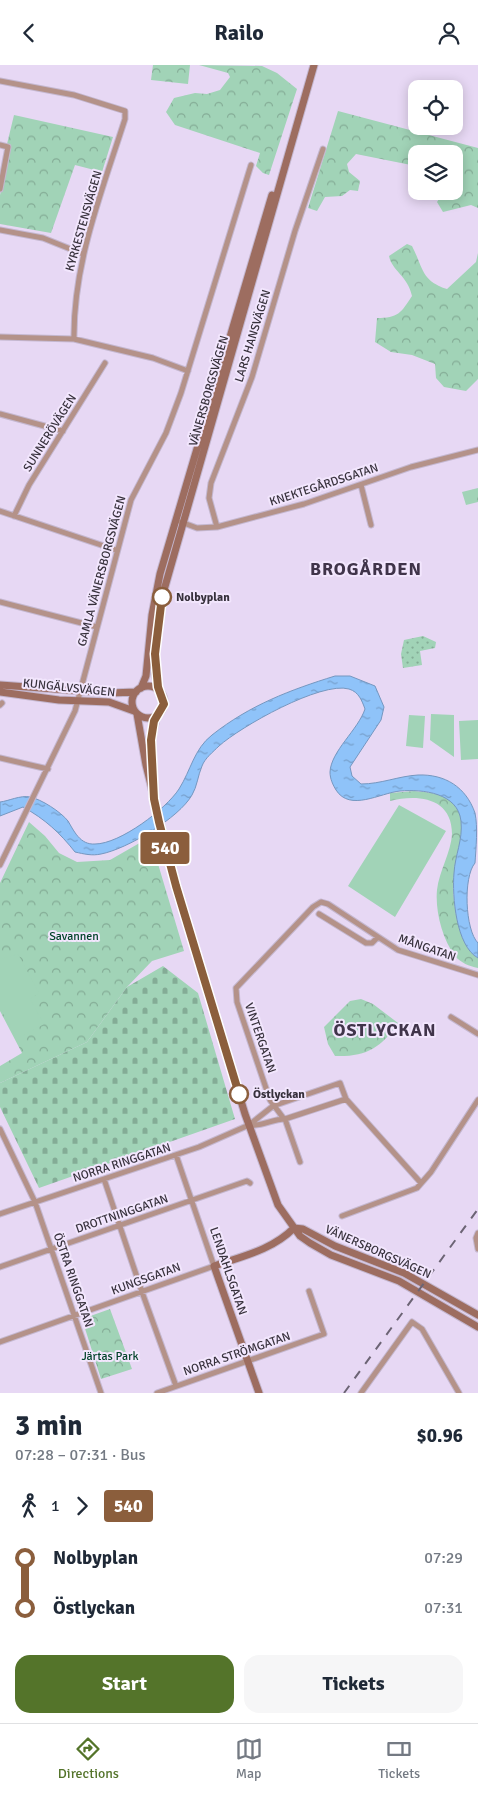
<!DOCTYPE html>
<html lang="en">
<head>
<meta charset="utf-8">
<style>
  :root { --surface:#fff; --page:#f6f6f7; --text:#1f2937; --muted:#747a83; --line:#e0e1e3; --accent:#54742a }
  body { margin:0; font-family:Signika,sans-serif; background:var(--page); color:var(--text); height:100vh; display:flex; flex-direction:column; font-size:19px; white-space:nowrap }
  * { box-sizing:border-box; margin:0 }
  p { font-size:16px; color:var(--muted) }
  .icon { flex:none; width:28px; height:28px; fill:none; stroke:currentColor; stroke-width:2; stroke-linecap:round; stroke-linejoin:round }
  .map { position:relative; height:1328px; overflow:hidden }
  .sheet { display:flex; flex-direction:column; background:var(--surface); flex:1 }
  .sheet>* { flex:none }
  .badge { padding:0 10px; border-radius:4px; font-size:18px; line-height:32px }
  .fabs { position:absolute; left:408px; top:15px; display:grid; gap:10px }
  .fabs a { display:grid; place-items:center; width:55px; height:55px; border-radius:10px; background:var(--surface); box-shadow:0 2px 12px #0003; font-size:25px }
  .map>.badge { position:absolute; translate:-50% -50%; box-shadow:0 0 0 2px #fff }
  .legs { display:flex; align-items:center; gap:8px; height:55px; padding:0 15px; font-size:16px }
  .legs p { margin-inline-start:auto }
  .overview { display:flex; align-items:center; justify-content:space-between; height:85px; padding:0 15px }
  h1 { font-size:28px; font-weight:700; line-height:38px }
  .button { display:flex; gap:10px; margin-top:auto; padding:10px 15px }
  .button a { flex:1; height:58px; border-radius:15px; background:var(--accent); color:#fff; font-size:20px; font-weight:700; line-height:58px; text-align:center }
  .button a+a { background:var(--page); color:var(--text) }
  ul { padding:0 15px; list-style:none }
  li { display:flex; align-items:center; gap:18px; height:50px; font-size:19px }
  li i { display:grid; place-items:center; width:8px; height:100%; margin:0 6px; background:currentColor }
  li i::after { content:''; width:12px; height:12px; margin:-6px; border:4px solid; border-radius:50%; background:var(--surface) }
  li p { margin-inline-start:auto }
  li:first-child i { background:linear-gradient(#0000 50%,currentColor 0) }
  li:last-child i { background:linear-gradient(currentColor 50%,#0000 0) }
  header { display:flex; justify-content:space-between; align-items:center; height:65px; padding:0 15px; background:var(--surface); font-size:22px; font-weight:700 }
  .dock { display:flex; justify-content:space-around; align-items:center; height:70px; border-top:1px solid var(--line); background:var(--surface); font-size:14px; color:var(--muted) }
  .dock a { display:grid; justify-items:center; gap:2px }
  .dock .current { color:var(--accent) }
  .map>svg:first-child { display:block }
</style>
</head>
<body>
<header><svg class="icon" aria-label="back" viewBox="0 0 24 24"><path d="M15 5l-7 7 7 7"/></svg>Railo<svg class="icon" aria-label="person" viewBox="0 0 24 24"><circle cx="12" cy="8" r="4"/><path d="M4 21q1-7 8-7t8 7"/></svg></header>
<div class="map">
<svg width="478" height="1328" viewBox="0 0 478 1328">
  <defs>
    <pattern id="forest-crowns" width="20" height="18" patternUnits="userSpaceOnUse" patternTransform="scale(1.25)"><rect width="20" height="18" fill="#a1d3b7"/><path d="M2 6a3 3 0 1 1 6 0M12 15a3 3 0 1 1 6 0" fill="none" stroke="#84ac96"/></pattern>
    <pattern id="cemetery-stones" width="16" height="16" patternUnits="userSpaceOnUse" patternTransform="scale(1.25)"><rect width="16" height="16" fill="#a1d3b7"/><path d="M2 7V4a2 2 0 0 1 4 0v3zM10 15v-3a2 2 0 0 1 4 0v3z" fill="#84ac96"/></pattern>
    <pattern id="garden-dots" width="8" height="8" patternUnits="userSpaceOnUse" patternTransform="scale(1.25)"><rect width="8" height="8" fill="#a1d3b7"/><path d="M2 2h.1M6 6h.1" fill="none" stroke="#84ac96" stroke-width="1.8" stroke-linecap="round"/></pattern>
    <pattern id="water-ripples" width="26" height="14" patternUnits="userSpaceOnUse" patternTransform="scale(1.25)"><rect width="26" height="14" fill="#8fc3f9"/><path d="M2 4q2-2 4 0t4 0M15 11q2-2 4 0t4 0" fill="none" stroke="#769fcb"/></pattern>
  </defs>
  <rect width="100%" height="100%" fill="#e7d8f4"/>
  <path fill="url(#forest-crowns)" d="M153,0h37l-2,19 -37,-4z
    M199,0l63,1 15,7 20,16 -28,86 -6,-2 -7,-7 4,-13 -85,-28 -9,-13 8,-14 21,-5 12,1 13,-4 10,-13 -2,-4z
    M338,46l140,37v60l-7,-3 -28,7 -6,-10 7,-11h10v-37h-38v12l-60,-12 -9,10 2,8 11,9 -2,10 -8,-1 -8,6 -17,1 -8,14 -9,-3z
    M14,50l99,22 -11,35 -27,-7 -24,68 -51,-9v-29l11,-50 -4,-1z
    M407,179l5,2c11,21 9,35 35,43l29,-27 2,-9v126l-12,12 -22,-4 -8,-9 -1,-14 -23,-9 -21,-3 -16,-10 2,-24c21,0 24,-5 35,-22 -4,-20 -20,-25 -23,-40z
    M478,423v14l-12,3 -4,-13z
    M414,726c11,1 28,2 37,9 23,18 2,64 2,88 1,19 4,39 13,55 4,6 6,12 12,15v10c-9,-2 -17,-5 -23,-12 -13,-17 -20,-46 -18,-66 2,-19 14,-37 15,-56 0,-37 -35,-40 -62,-33v-8z
    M29,757l16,14 14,17 18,9 33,-2 40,-23 34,114 -32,10 -25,26 -40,55 -87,41v-17l22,-13 -22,-42v-128z
    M361,934l12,5 25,19c-17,25 -32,34 -63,33l-7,-12 -4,-17 26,-26z
    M110,1244l22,60 -31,10 -19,-60z"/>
  <path fill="url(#cemetery-stones)" d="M163,901l35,27 37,126 -196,69 -39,-81v-24l87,-41 40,-55z"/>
  <path fill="url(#garden-dots)" d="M423,571l13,6 -1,6 -15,3 2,14 -19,3 -2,-14 3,-14z"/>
  <path fill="#a1d3b7" d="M431,649l23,1v42l-24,-17z
    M409,650l16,1 -2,32 -17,-2z
    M478,655v39l-17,1 -2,-39z
    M399,740l47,26 -51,86 -47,-31z
    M18,889l21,39 -9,6 14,25 -27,15 -17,-31v-49z"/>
  <path fill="url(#water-ripples)" stroke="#7597c0" d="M335,611h15l25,10 9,21 -3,13 -31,47 2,9 9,8c20,0 38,-8 57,-9 27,-1 48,12 57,38 3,14 1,35 0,50 -12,14 -10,67 3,80v15c-22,-12 -26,-62 -24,-85 1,-18 9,-33 7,-52 -3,-28 -38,-32 -61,-30 -20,2 -50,21 -64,-1 -3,-5 -6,-11 -6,-18 1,-21 28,-42 35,-63 -3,-8 -6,-17 -16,-20 -28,-8 -109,38 -130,57 -6,6 -14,12 -17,20 -4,9 -5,21 -10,29 -13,23 -65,54 -91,59 -9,2 -17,0 -26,-2 -15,-19 -30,-33 -52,-45l-23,9v-14c9,-1 20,-7 30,-5 11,2 31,15 38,24 6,10 12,24 27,23 25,0 71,-35 84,-55 12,-19 15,-40 33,-54 38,-30 78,-45 123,-59z"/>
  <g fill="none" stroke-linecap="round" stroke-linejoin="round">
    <g stroke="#c4b7cf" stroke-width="7">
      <path id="street" d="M0,16l74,14 51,16v8c-23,72 -52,144 -51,220
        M0,80l8,2 -8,42
        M0,165l43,8 40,16
        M0,272l74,2 79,19 35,13
        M0,349l63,17
        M361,420l10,40
        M0,446l116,39
        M14,451l15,-31 76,-122
        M181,457l16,6 20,-1 87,-23 107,-37 67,-17
        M217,462l-8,-29 2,-15 41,-106 43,-146 28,-82
        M0,537l97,25
        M0,640l2,-2
        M0,693l48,11
        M0,800l75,-154 56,-211 35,-67 15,-40 70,-228
        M319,849l47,29h6l6,-6
        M451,952l27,17
        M284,1054l-14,-19 -33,-98 -1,-14 77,-81 8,-5 7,2 70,46 80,25
        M285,1054l15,43
        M249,1060c13,2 23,-6 36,-6l61,-20
        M0,1064l35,73 66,191
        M104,1114l38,113 34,94
        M0,1149l199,-67 50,-22 24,-19 67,-23 6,16 75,84
        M342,1151l75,-28 14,-16 47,-72
        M478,1168l-2,5 2,11
        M0,1202l247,-86 3,2
        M0,1277l214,-76 -38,-111
        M157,1328l167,-59 -15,-43
        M361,1328l51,-71 10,7 37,64"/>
    </g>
    <g stroke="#c4b7cf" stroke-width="9">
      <path id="secondary" d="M0,620l110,8 26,-1
        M132 637a16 16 0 1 1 32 0a16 16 0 1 1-32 0Z
        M141,623l5,-12 6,-61 8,-41 112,-379
        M0,627l59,8 50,2 25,9
        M161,628c-14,-28 -4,-67 1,-96l152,-532
        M137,649l9,51 30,121 69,228 33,91 22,31 10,7 21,12 68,26 79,46
        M153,716l-2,-41 6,-25
        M294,1163l9,1 32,17 69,27 74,42
        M259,1328l-45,-127c29,-10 58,-16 80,-38"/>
    </g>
    <use href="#street" stroke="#b49289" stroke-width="5"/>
    <use href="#secondary" stroke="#9d6d60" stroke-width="7"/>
    <path stroke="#6c6474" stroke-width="2" stroke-dasharray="9 9" stroke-linecap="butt" d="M344,1328l134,-184"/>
  </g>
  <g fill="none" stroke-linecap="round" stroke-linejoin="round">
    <g stroke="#fff" stroke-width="11">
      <path id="line-1" d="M162,532l-7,57 3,33 6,17 -10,17 -3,19 3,59 5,23 17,64 63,208"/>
    </g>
    <use href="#line-1" stroke="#8b5e3c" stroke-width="8"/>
  </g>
  <g fill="#fff" stroke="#8b5e3c" stroke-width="2.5">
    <circle cx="162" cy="532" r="9"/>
    <circle cx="239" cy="1029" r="9"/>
  </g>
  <g text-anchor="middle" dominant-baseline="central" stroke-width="4" stroke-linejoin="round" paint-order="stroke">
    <g font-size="12" fill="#37313c" stroke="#f2e6fd">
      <text transform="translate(84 156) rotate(-74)">KYRKESTENSVÄGEN</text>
      <text transform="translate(253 271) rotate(-73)">LARS HANSVÄGEN</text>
      <text transform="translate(209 326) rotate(-74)">VÄNERSBORGSVÄGEN</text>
      <text transform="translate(50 368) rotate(-58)">SUNNERÖVÄGEN</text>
      <text transform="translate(324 420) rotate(-18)">KNEKTEGÅRDSGATAN</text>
      <text transform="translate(102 506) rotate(-75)">GAMLA VÄNERSBORGSVÄGEN</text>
      <text transform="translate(69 623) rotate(6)">KUNGÄLVSVÄGEN</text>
      <text transform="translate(427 883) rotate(19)">MÅNGATAN</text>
      <text transform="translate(260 973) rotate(71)">VINTERGATAN</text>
      <text transform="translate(122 1098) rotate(-18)">NORRA RINGGATAN</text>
      <text transform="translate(122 1149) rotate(-19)">DROTTNINGGATAN</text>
      <text transform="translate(378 1187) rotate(24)">VÄNERSBORGSVÄGEN</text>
      <text transform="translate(228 1206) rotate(71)">LENDAHLSGATAN</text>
      <text transform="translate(146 1214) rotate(-20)">KUNGSGATAN</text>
      <text transform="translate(73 1215) rotate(71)">ÖSTRA RINGGATAN</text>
      <text transform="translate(237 1289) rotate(-19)">NORRA STRÖMGATAN</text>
    </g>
    <g font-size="12" font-weight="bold" fill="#37313c" stroke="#f2e6fd" text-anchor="start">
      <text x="176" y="532">Nolbyplan</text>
      <text x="253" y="1029">Östlyckan</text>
    </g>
    <g font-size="12" fill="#02432a" stroke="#f2e6fd">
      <text x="74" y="871">Savannen</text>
      <text x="110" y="1291">Järtas Park</text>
    </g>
    <g font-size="18" font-weight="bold" letter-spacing="1" fill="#40344a" stroke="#f2e6fd">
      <text x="366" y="504">BROGÅRDEN</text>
      <text x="385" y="965">ÖSTLYCKAN</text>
    </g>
  </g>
</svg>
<div class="fabs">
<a><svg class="icon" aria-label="locate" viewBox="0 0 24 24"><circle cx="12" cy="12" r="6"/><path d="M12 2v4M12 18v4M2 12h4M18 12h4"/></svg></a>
<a><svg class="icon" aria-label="layers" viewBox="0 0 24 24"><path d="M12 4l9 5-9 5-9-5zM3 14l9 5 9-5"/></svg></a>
</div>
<b class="badge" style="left:165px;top:783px;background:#8b5e3c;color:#fff">540</b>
</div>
<section class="sheet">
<div class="overview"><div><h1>3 min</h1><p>07:28 – 07:31 · Bus</p></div><b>$0.96</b></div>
<div class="legs"><svg class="icon" aria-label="walk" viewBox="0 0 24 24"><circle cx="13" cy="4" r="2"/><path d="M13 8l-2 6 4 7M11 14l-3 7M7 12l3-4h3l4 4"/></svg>1<svg class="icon" aria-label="forward" viewBox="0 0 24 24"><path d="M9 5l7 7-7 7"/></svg><b class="badge" style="background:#8b5e3c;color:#fff">540</b></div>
<ul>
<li><i style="color:#8b5e3c"></i><b>Nolbyplan</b><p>07:29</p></li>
<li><i style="color:#8b5e3c"></i><b>Östlyckan</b><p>07:31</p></li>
</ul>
<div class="button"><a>Start</a><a>Tickets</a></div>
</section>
<nav class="dock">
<a class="current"><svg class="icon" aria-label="directions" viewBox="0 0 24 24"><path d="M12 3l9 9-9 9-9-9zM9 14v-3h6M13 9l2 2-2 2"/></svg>Directions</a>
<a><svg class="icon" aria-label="map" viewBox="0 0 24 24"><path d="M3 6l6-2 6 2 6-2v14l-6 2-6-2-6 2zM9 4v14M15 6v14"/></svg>Map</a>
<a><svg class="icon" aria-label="tickets" viewBox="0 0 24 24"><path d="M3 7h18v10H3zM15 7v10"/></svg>Tickets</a>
</nav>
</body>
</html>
